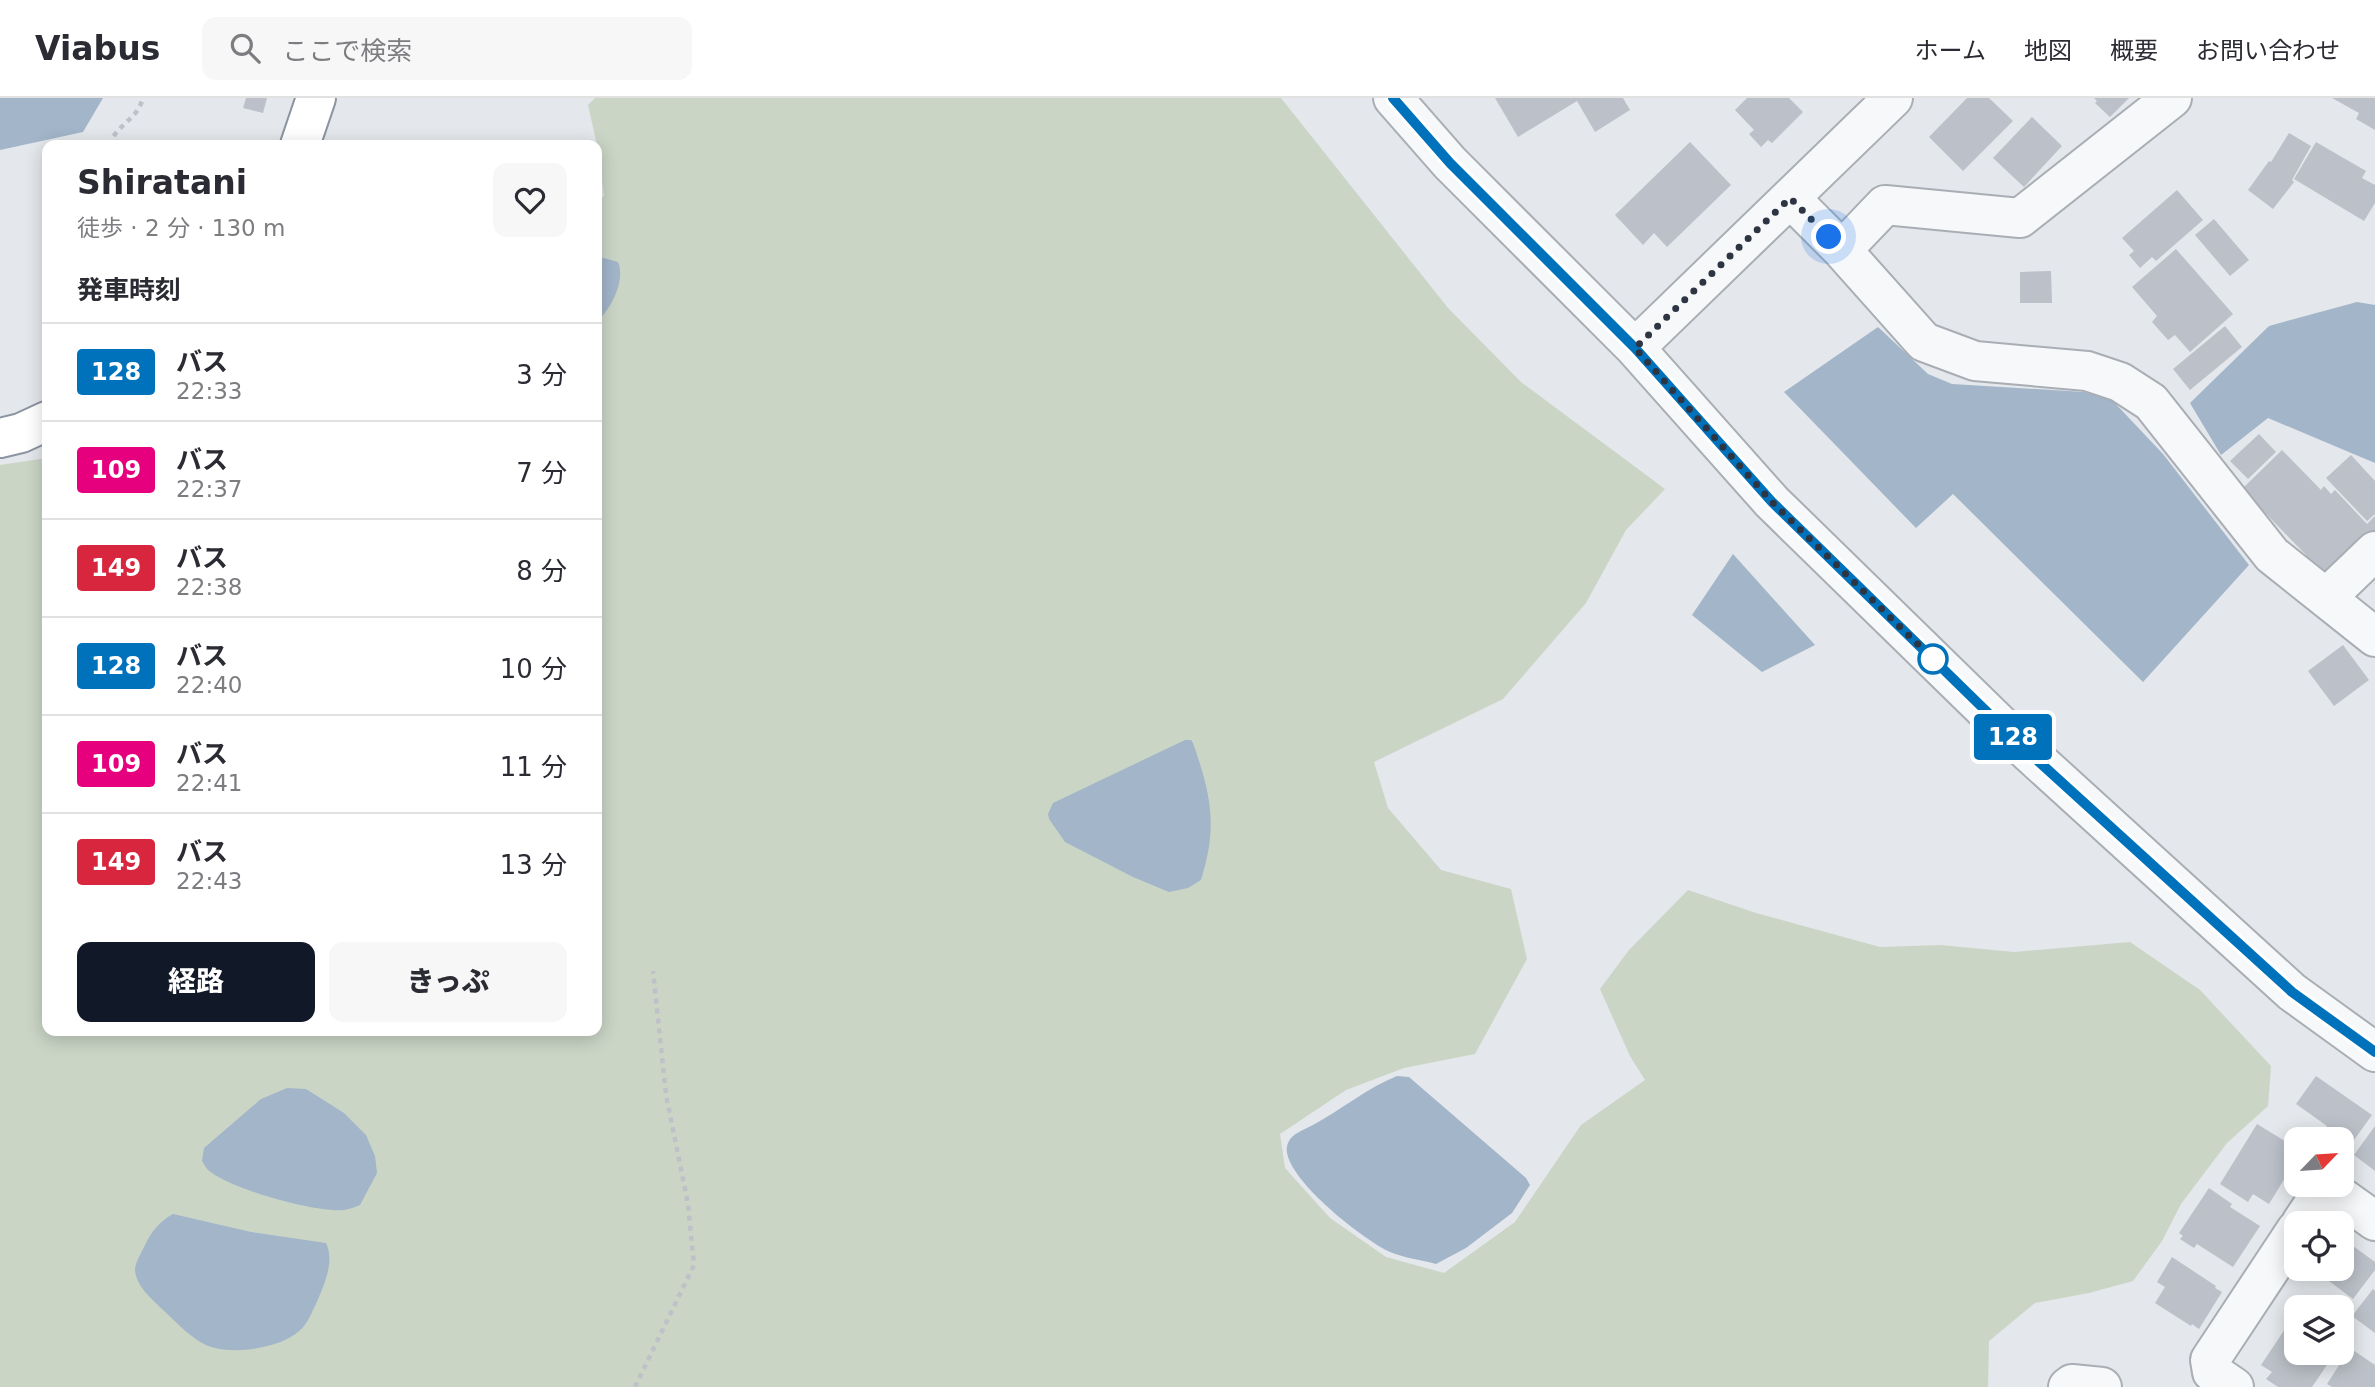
<!DOCTYPE html>
<html lang="ja">
<head>
<meta charset="utf-8">
<style>
  :root { --surface:#fff; --page:#f7f7f7; --text:#2b2b33; --muted:#7c7c81; --line:#e1e1e2; --accent:#111827 }
  body { margin:0; font-family:"DejaVu Sans","Noto Sans JP",sans-serif; background:var(--page); color:var(--text); height:100vh; display:flex; flex-direction:column; font-size:26px; white-space:nowrap }
  * { box-sizing:border-box; margin:0 }
  p { font-size:23px; color:var(--muted) }
  .icon { flex:none; width:38px; height:38px; fill:none; stroke:currentColor; stroke-width:2; stroke-linecap:round; stroke-linejoin:round }
  .map { position:relative; flex:1; overflow:hidden }
  .details { position:absolute; left:42px; top:42px; width:560px; height:896px; display:flex; flex-direction:column; background:var(--surface); border-radius:14px; box-shadow:0 4px 18px #0003 }
  .details>* { flex:none }
  .badge { padding:0 14px; border-radius:5px; font-size:24px; line-height:46px }
  .needle { width:46px; rotate:65deg }
  .controls { position:absolute; left:2284px; top:1029px; display:grid; gap:14px }
  .controls a { display:grid; place-items:center; width:70px; height:70px; border-radius:14px; background:var(--surface); box-shadow:0 4px 18px #0003; font-size:35px }
  .you { position:absolute; width:35px; height:35px; margin:-18px; border:5px solid #fff; border-radius:50%; background:#1a73e8; box-shadow:0 0 0 10px #1a73e833 }
  .map>.badge { position:absolute; translate:-50% -50%; box-shadow:0 0 0 4px #fff }
  h2 { padding:0 35px; font-size:26px; line-height:63px }
  .round { display:grid; place-items:center; flex:none; width:74px; height:74px; border-radius:14px; background:var(--page) }
  .head { display:flex; align-items:center; justify-content:space-between; height:119px; padding:0 35px }
  h1 { font-size:33px; font-weight:800; line-height:52px }
  .cta { display:flex; gap:14px; margin-top:auto; padding:14px 35px }
  .cta a { flex:1; height:80px; border-radius:14px; background:var(--accent); color:#fff; font-size:28px; font-weight:800; line-height:80px; text-align:center }
  .cta a+a { background:var(--page); color:var(--text) }
  ul { padding:0; list-style:none }
  li { display:flex; align-items:center; gap:21px; height:98px; padding:0 35px; border-top:2px solid var(--line) }
  li div { flex:1 }
  li b { display:block; font-size:26px }
  li em { font-style:normal }
  li .badge { min-width:77px; font-weight:700; text-align:center }
  header { display:flex; align-items:center; gap:42px; box-sizing:border-box; height:98px; padding:0 35px; background:var(--surface); border-bottom:2px solid var(--line) }
  header strong { font-size:33px }
  nav { display:flex; gap:38px; margin-inline-start:auto; font-size:24px }
  .search { width:490px; height:63px; background:var(--page); display:flex; align-items:center; gap:18px; box-sizing:border-box; padding:0 24px; border-radius:14px; color:var(--muted); font-size:26px }
  .map>svg:first-child { display:block }
</style>
</head>
<body>
<header>
<strong>Viabus</strong>
<div class="search"><svg class="icon" aria-label="search" viewBox="0 0 24 24"><circle cx="10" cy="10" r="6"/><path d="M15 15l6 6"/></svg>ここで検索</div>
<nav><a>ホーム</a><a>地図</a><a>概要</a><a>お問い合わせ</a></nav>
</header>
<div class="map">
<svg width="2375" height="1289" viewBox="0 0 2375 1289">
  <rect width="100%" height="100%" fill="#e4e7eb"/>
  <path fill="#cad5c6" d="M595,0h686l167,210 73,74 144,107 -39,41 -40,73 -83,96 -129,63 14,46 53,62 70,19 16,70 -52,95 -71,14 -58,22 -66,44 5,34 45,50 56,39 58,16 71,-51 66,-97 64,-45 -15,-24 -30,-67 29,-39 59,-60 68,23 124,34 60,-2 74,7 116,-10 70,48 71,76 -3,40 -41,37 -46,61 -19,37 -29,40 -44,12 -54,10 -46,38 -1,46h-1988v-922l47,-7v573h550v-831l7,-4 -7,-51 -9,-40z"/>
  <path fill="#a2b5c9" d="M0,0h103l-20,34 -83,18z
    M597,158l21,6c8,17 -7,48 -21,59z
    M2357,204l18,3v158l-107,-45 -47,37 -31,-52 79,-77z
    M1878,229l50,47 24,10 132,8 28,8 51,54 86,111 -106,117 -190,-188 -37,34 -132,-136z
    M1733,456l82,91 -53,27 -70,-57z
    M1185,642h6l2,3c18,52 25,83 8,137l-13,8 -19,4 -36,-15 -68,-35 -16,-23 -1,-5 5,-11z
    M1397,978l12,1 117,101 4,7 -18,28 -46,35 -30,16c-14,-4 -32,-6 -46,-12 -25,-11 -115,-80 -102,-109 4,-10 16,-13 25,-18 28,-15 54,-37 84,-49z
    M287,990l19,1 38,24 22,22 9,21 2,17 -17,32c-5,2 -10,4 -16,5 -28,3 -114,-21 -136,-40 -2,-2 -4,-6 -6,-9l2,-13 57,-49z
    M173,1116l78,18 75,11c9,19 -2,42 -10,61 -5,9 -8,20 -17,27 -19,18 -73,26 -97,12 -14,-8 -28,-23 -40,-34 -11,-11 -26,-23 -27,-39 0,-8 7,-18 10,-25 6,-13 15,-24 28,-31z"/>
  <path fill="#bcc0c8" d="M246,0h21l-4,15 -20,-5z
    M1495,0h128l7,12 -35,22 -18,-31 -59,36z
    M1747,0h42l14,14 -31,31 -4,-3 -7,7 -12,-13 5,-4 -19,-20z
    M1967,0h22l24,23 -50,50 -34,-34z
    M2094,0h35l-19,19 -15,-14 2,-2z
    M2332,0h43v32l-19,-11 3,-6z
    M2032,19l30,29 -38,41 -31,-29z
    M2289,35l22,13 -19,34 2,2 -21,27 -25,-19 21,-29 2,1z
    M1690,44l41,43 -64,62 -13,-14 -11,12 -28,-30z
    M2316,44l50,29 -4,7 13,7v18l-11,18 -70,-42z
    M2177,92l26,30 -47,41 -4,-4 -12,11 -11,-13 5,-4 -12,-13z
    M2214,121l35,41 -19,16 -35,-41z
    M2176,151l57,65 -43,38 -15,-17 -7,5 -16,-18 5,-6 -25,-29z
    M2051,173l1,32h-32v-31z
    M2225,228l17,21 -52,43 -17,-21z
    M2259,336l17,18 -28,27 -18,-18z
    M2282,352l39,40 3,-4 7,8 4,-4 32,34 8,-8v25l-44,40 -14,-15 -4,4 -11,-11 4,-4 -64,-66z
    M2351,357l24,26v33l-8,7 -41,-43z
    M2343,547l26,35 -35,26 -26,-35z
    M2316,978l56,39 -18,25 -12,-8 -8,7h-18l11,-13 -31,-22z
    M2257,1026l39,24v12l-27,44 -16,-10 -5,8 -28,-18z
    M2375,1028v45l-21,-16z
    M2209,1090l23,16 -2,3 30,19 -27,41 -36,-23 -3,4 -14,-9 3,-3 -4,-3z
    M2342,1140l33,24v8l-22,29 -40,-30h29z
    M2172,1159l44,29 -1,2 7,4 -23,37 -7,-5 -1,2 -36,-23 10,-16 -8,-5z
    M2373,1191l2,2v42l-23,-17z
    M2285,1231l11,7v17h39l-23,34h-34l-12,-8 6,-7 -11,-7z
    M2350,1250l25,17v22h-43l-5,-3z"/>
  <g fill="none" stroke-linecap="round" stroke-linejoin="round">
    <g stroke="#a9aeb5" stroke-width="42">
      <path id="minor" d="M1393,0l57,65 185,185 137,154 253,247 267,243 83,60
        M2172,0l-152,120 -135,-13 -43,45 82,92 51,19 112,10 33,11 31,20 121,153 103,82
        M1790,100l52,52
        M1635,250l258,-250
        M2326,500l49,-47
        M2301,1125l20,-30 12,-2 42,30
        M2068,1289l4,-3 30,3
        M2234,1289l-22,-15 -2,-12 86,-130"/>
    </g>
    <g stroke="#8c94a1" stroke-width="42">
      <path id="highway" d="M300,47l16,-47
        M0,340l21,-5 26,-12"/>
    </g>
    <path stroke="#bec1c7" stroke-width="4.5" stroke-dasharray="5 5" stroke-linecap="butt" d="M117,47l-4,-8c11,-16 24,-19 30,-39
      M635,1289l59,-122 -6,-61 -22,-109 -13,-124"/>
    <use href="#minor" stroke="#f7f8fa" stroke-width="38"/>
    <use href="#highway" stroke="#fff" stroke-width="38"/>
  </g>
  <g fill="none" stroke-linecap="round" stroke-linejoin="round">
    <g stroke="#fff" stroke-width="16">
      <path id="line" d="M1393,0l57,65 185,185 137,154 253,247 267,243 83,60"/>
    </g>
    <use href="#line" stroke="#0072bc" stroke-width="10"/>
    <path stroke="#2d3543" stroke-width="7" stroke-dasharray="0 12.6" d="M1829,139l-39,-39 -155,150 137,154 161,157"/>
  </g>
  <circle fill="#fff" stroke="#0072bc" stroke-width="3.5" cx="1933" cy="561" r="14"/>
</svg>
<div class="controls">
<a><svg class="needle" viewBox="-14 -14 28 28"><path d="M0-13l5 13h-10z" fill="#e53935"/><path d="M0 13l5-13h-10z" fill="#7c7c81"/></svg></a>
<a><svg class="icon" aria-label="locate" viewBox="0 0 24 24"><circle cx="12" cy="12" r="6"/><path d="M12 2v4M12 18v4M2 12h4M18 12h4"/></svg></a>
<a><svg class="icon" aria-label="layers" viewBox="0 0 24 24"><path d="M12 4l9 5-9 5-9-5zM3 14l9 5 9-5"/></svg></a>
</div>
<div class="you" style="left:1829px;top:139px"></div>
<b class="badge" style="left:2013px;top:639px;background:#0072bc;color:#fff">128</b>
<section class="details">
<div class="head"><div><h1>Shiratani</h1><p>徒歩 · 2 分 · 130 m</p></div><a class="round"><svg class="icon" aria-label="heart" viewBox="0 0 24 24"><path d="M12 20l-8-8c-3-5 5-10 8-4 3-6 11-1 8 4z"/></svg></a></div>
<h2>発車時刻</h2>
<ul>
<li><span class="badge" style="background:#0072bc;color:#fff">128</span><div><b>バス</b><p>22:33</p></div><em>3 分</em></li>
<li><span class="badge" style="background:#e6007e;color:#fff">109</span><div><b>バス</b><p>22:37</p></div><em>7 分</em></li>
<li><span class="badge" style="background:#d7263d;color:#fff">149</span><div><b>バス</b><p>22:38</p></div><em>8 分</em></li>
<li><span class="badge" style="background:#0072bc;color:#fff">128</span><div><b>バス</b><p>22:40</p></div><em>10 分</em></li>
<li><span class="badge" style="background:#e6007e;color:#fff">109</span><div><b>バス</b><p>22:41</p></div><em>11 分</em></li>
<li><span class="badge" style="background:#d7263d;color:#fff">149</span><div><b>バス</b><p>22:43</p></div><em>13 分</em></li>
</ul>
<div class="cta"><a>経路</a><a>きっぷ</a></div>
</section>
</div>
</body>
</html>
